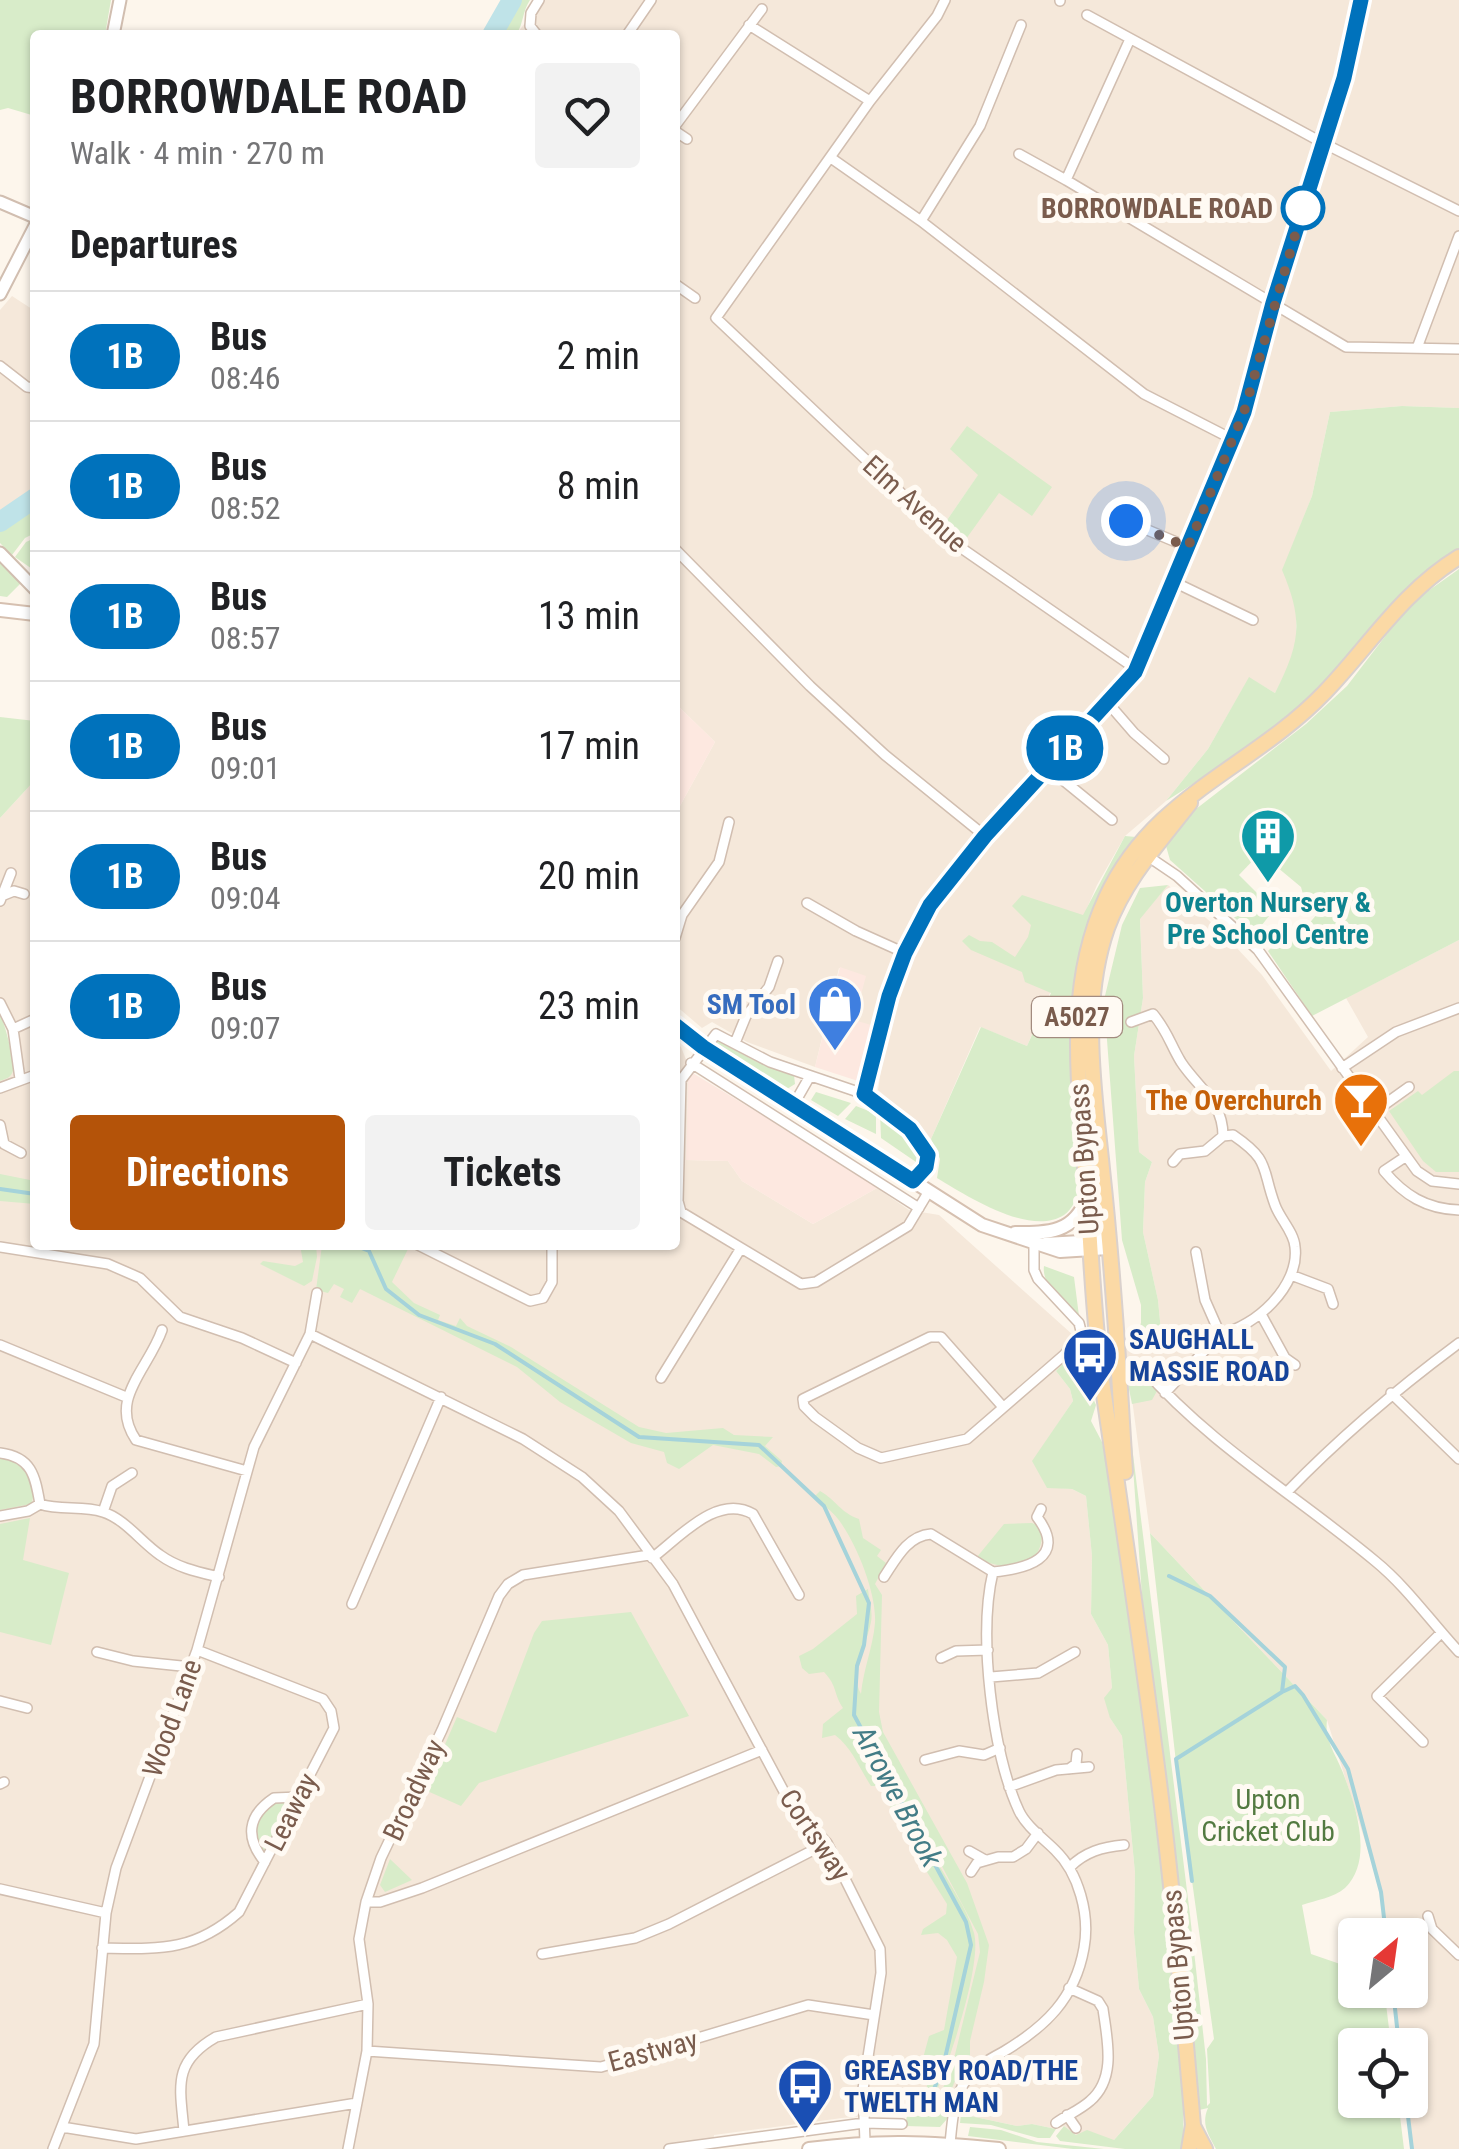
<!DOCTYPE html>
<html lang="en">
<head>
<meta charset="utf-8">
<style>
  :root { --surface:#fff; --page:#f2f2f2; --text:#202124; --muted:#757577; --line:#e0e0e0; --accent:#b45309 }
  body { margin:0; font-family:"Roboto Condensed",sans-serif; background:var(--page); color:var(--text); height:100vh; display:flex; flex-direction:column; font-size:38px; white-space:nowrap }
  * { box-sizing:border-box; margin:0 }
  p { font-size:32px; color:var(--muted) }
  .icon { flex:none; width:55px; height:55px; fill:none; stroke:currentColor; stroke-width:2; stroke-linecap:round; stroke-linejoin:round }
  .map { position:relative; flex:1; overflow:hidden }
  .sheet { position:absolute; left:30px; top:30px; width:650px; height:1220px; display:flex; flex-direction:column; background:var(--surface); border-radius:10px; box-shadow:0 2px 8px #0004 }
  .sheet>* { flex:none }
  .badge { padding:0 20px; border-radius:32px; font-size:35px; line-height:65px }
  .needle { width:65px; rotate:29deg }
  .fabs { position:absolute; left:1338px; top:1918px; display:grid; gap:20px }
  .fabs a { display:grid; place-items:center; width:90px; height:90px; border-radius:10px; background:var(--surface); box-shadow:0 2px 8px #0004; font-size:50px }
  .you { position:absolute; width:50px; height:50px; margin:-25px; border:8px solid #fff; border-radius:50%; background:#1a73e8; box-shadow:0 0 0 15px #1a73e833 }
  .map>.badge { position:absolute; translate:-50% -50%; box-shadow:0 0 0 5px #fff }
  h2 { padding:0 40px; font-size:38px; line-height:90px }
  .round { display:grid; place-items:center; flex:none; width:105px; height:105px; border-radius:10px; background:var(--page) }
  .headline { display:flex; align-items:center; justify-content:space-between; height:170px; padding:0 40px }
  h1 { font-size:48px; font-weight:700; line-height:75px }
  .primary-button { display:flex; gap:20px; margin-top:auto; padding:20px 40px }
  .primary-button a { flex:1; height:115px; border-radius:10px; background:var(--accent); color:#fff; font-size:40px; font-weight:700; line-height:115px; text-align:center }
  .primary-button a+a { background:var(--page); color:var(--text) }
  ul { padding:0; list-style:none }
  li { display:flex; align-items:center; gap:30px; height:130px; padding:0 40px; border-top:2px solid var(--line) }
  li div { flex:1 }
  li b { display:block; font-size:38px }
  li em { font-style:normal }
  li .badge { min-width:110px; font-weight:700; text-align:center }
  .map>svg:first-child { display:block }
</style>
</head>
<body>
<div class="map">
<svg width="1459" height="2149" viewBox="0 0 1459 2149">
  <rect width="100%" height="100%" fill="#fdf6ec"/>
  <path fill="#f5e8da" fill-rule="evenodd" d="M542,0h917v408l-57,-2 -72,6 -18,84 -29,74 13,33v49l-21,41 -26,-15 -41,71 -42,52 -41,35 -28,49 -70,161 -47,-19 -49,112 -9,-12 -44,-37 9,-59 -33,-10 11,-44 -26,-9 -24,99 -68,-25 -35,-20 -10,6 -27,-23v-190l40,-73 -40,-39v-668h-159zM979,474l-13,65 -21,-16z
    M12,296l23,15v181l-35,23v-205z
    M35,780v465h640v-203l6,5 10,25 -3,8 -2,80 42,1 14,20 71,43 64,-36 32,22 30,5 143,128 -26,28 14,18 3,12 -40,60 14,26 25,2 14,7 6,60 -1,58 17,31 4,43 -2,30 12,18 13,137 -1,60 5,56 14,28 6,39 -6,40 -40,45 -37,-6 -12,-9 -8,3 -24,-5 -15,2 -56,-12 -14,5 -53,-5 -52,4 -128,17 -1,14h-713v-1068l14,-11 -7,-41 -7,-15v-196z
    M1168,885l53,46 41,44 69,96 37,-34 -22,-39 113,-58v1209h-47l-6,-49h4v-55h-11l-6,-55h17v-55h-24l-5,-43 -54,-172 -177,-187 -25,-186 38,4 -5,-51 -15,-68 2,-50 7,-20 -13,-10 -5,-96 9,-58 -3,-80z"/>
  <path fill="#fde8e0" d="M675,703l40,39 -40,73z
    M840,967l26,9 -12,44 17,5 -13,56 -43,-14z
    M691,1072l162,98 24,18 -64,36 -71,-43 -14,-20 -42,-1 2,-81z"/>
  <path fill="#d8ecc9" d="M0,0h111l-6,35h-70v81l-27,-8 -8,2z
    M512,0h18c-8,12 -6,23 -14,35h-24z
    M1402,406l57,2v141c-57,32 -87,86 -131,131 -48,48 -105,85 -162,121l42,-52 41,-72 26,16c25,-50 29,-71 7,-123l30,-74 18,-84z
    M967,426l85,61 -20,29 -33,-23 -33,46 -21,-16 33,-48 -28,-26z
    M35,507v26l-10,5 -13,17 -12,-12v-18z
    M35,538v33l-20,-14 11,-15z
    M0,562l21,21 -14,14 -7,-1z
    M1459,569v371l-147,76 -44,-65 24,-24 9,6 17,-20 -14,-15 -3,-11 -41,-34 -21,22 27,27 3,14 -15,19 -84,-75 -4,-14 30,-37 110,-85 41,-38 63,-82z
    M0,717l35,4v59l-35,38z
    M1125,836l11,1 -24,36 -29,72v245c-7,7 -10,19 -19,25 -34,22 -97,-19 -127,-37l3,-19 -9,-20 50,-112 46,19 24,-53 -26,-11 -3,-10 -51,-22 -9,-9 7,-6 11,6 12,1 23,15 13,-20 3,-12 -19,-19 10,-11 61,20z
    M1168,885l-28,34 3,79 -9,58 5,96 13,10 -7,20 -2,50 15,68 5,52 -32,-4 10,-25v-18l-19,-65 -18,-240 18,-75 18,-37z
    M0,1014c5,10 15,48 13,57 -2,7 -8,8 -13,10z
    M716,1040l41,22 37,13 1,9 -8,5 -6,-3 -67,-43z
    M1454,1071h5v101h-23l-13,-11 -34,-50 29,-20 4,4z
    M816,1092l35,11 -13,13 -27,-16z
    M856,1106l20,8v20l-31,-15z
    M880,1112c19,14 35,24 41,48l-5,2 -35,-24z
    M0,1174l35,7v23l-35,-3z
    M300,1245h16l1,12 -5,24 -8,5 -44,-22 3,-3 32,5 8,-4z
    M322,1245h79l7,4 -16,33 22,21 26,12 -2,5 18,6 4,-8 7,8 44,21 128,80 27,6 57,-5 11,7 39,2 -8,9 17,15 -1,5 -5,1 -17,-13 -46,-9 -34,24 -12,-6 -3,-11 -33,-9 -71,-41 -43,-35 -157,-78 -8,14 -12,-6 4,-8 -10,-5 -6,9 -12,-3z
    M1044,1266l30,11 5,39c-13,-14 -38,-30 -35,-50z
    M1082,1343l14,35 -5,16 5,11 -5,16 11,21 15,72 18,139 36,297 11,120 2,79h-59l-65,-8 -4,-5 8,-10 12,9 11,-5 27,10 39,-44 6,-40 -6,-39 -14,-28 -5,-56 1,-60 -13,-137 -12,-18 -6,-20 8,-10 -4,-43 -17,-31 1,-58 -6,-60 -14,-7 -25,-1 -15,-27 41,-60 -3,-12 -14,-18z
    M1130,1368l27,23 -5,9 -20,4 -4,-20z
    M1131,1438l59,477 16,144 1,47 3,-3 -3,-54 7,-10 -36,-259 -28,-247 177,187c-3,22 11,37 18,58 12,32 28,83 0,110 -12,10 -29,12 -43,17l9,49 32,11 12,14v11h10l21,14 5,41h-36v55h43l6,49h-188c-8,-15 -15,-25 -8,-41l-9,2 -57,-514z
    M0,1458c23,4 41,22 31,46l-31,6z
    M820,1491c16,9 21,22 39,28l4,19 18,12 -4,6 9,7 -11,21 7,11 -3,117 4,20 84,151 22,62 -5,37 -14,59v17l-16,25 -6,16 -1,20 -7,8 -35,-1 2,-10h20l23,-41 30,-123 -2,-18 -58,-109v7l-10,4 -15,-19 -14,-31h-10c-13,-20 -18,-37 -36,-51l-13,3 1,-14 20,-16c-10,-15 -5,-21 -19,-36l-15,2 -7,-6 -3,-12 14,-7 44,-35 -1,-18 12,-7c1,11 5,22 3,33 -4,23 -23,50 -10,72 2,-24 12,-47 14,-71 2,-29 -19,-81 -37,-104 -6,-8 -16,-15 -24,-22z
    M30,1518l-7,42 46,13 -18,72 -51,-13v-108z
    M1032,1523l9,4c7,42 -37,47 -64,30l27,-33z
    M631,1612l58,104 -210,67 -18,23 -36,-16 32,-73 39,16 38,-100 8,-12z
    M278,1800l10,5v4l-24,45c-18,-21 -6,-40 14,-54z
    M935,1858c13,24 32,50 39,75 9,33 -30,146 -46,178l-8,-2 12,-40 -10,-7 7,-26 15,-6 13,-73 -10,-17 -9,-7 -17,2 2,-6 23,-15 1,-10 -25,-40z
    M390,1859l22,21 -27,12 -5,-7z
    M961,2114l56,12 15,-2 24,5 -6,9h-12l-47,-13 -31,-2z
    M970,2127l31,3 36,12 67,7h-31l-105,-13z"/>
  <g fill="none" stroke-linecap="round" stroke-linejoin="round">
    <path stroke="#a5d3da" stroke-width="4" d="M0,1189l35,5
      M354,1245l15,6 17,38 33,26 76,29 144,93 120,8 65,61 45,97 -5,42 -7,21 -3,49 112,207 5,23 -28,122 -16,39
      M1169,1576l41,20 75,71 -3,25 -106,67 16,122
      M1282,1692l13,-6 8,9 45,74 33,123 5,43
      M1393,1990l6,55
      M1406,2100l6,49"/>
    <path stroke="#bfe3e8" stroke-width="20" d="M492,35l20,-35
      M0,522l35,-24"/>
    <g stroke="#d1beb0" stroke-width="12">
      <path id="minor" d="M945,0l-8,16 -67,85 -154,217 238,225 182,126
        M1060,0v1
        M1087,15l236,128 136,68
        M749,25l121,76
        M537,35l-7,-9 1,-13 8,-13
        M627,35l24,-35
        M1130,39l-64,141 280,167 113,2
        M675,126l87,-117
        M675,131l12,8
        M1019,154l47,26
        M831,158l90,63 223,173 88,45
        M921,221l59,-95 41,-101
        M675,284l20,14
        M1417,348l42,-112
        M0,366l27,21 8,1
        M1126,521l62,26
        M675,549l135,137 75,69 100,81
        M1174,582l79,38
        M1108,703l26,30 30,26
        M1047,767l65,53
        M1146,855l31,21 81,74 159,221 15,10 27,3
        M4,895l10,-4 10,3
        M0,901l11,-28
        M807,903l49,28 49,22
        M675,938l7,-23 37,-53 10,-40
        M0,1003l13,26 7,50
        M1131,1022l22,-8c15,18 17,30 28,48 17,26 42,39 42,74
        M13,1029l22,-10
        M735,1043l11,-27 23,-29 9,-26
        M691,1063l228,145
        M1342,1068l54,-36 63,-24
        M0,1088l35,-13
        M864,1094l25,-98 16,-43 25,-48 55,-69 150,-164 109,-260 29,-109 72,-224 16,-79
        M794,1104l16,-28
        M1374,1112l35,-25
        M0,1125l4,19 17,9
        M1405,1157l-21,14c20,24 42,38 75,39
        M1173,1162l7,-8 25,-3 18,-15
        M913,1181l13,-14 2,-12 -10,-17 -54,-44 -94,-32 -54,-28 -35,46 -3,121 3,11 120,72 15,-2 92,-56 21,-35
        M418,1245l112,56 13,-3 9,-16v-37
        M0,1247l108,17 32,14 40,39 62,21 54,25
        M1196,1252l9,48 15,34
        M1291,1275l37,14 5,15
        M1262,1316l23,42 10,7
        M162,1330c-14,40 -54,69 -26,110l111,31
        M310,1334l213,105 59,38 37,34 54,73 116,217 38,42 53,106 1,24 -18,116 2,53
        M0,1345l126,52
        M1143,1368c67,77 154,128 232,193 32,26 56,61 84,91
        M661,1378l80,-130
        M1165,1393l55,-59c35,-7 80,-48 75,-87 -1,-15 -15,-28 -20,-42 -14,-38 -4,-44 -42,-70l-10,1
        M1391,1393l68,66
        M1003,1407l-62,-70h-11l-127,62 1,7 11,11 43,31 23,10 86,-19 97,-84 18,-20 -3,-12 -41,-44 -4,-9v-26
        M0,1453c32,4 35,23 40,51
        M1287,1492c54,-56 110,-103 172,-149
        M103,1512l9,-26 20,-13
        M0,1516l28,-5 12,-7c20,7 43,1 63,8 22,7 38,30 57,43 18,13 38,17 59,22
        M652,1558c27,-20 65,-65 101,-44l46,81
        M993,1572c31,-3 76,-13 44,-55l4,-8
        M884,1577c12,-18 23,-41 47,-43l62,38
        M352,1604l89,-207
        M97,1652l36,9 58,6
        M941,1658l15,-7 32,-1
        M991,1677l47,-4 37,-21
        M0,1701l27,7
        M1423,1742l-46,-46 64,-63
        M925,1760l34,-9 25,4 16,-7
        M1069,1769l7,-5 1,-10
        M0,1784l4,-2
        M1009,1787l47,-17 33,-3
        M969,1851l16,9
        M265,1862c-20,-24 -18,-46 9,-64l25,-1
        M1070,1867c15,-15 32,-20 54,-22
        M971,1872l6,-9 21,-6h15l13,-8 12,-16
        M0,1889l106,24
        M366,1902h14l42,-14 340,-138
        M1428,1916l4,13 27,26
        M102,1948c57,1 92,4 137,-36l95,-184 -3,-17 -8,-12 -126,-49
        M542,1954l93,-16 34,-14 158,-81
        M367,2051l234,16 207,-62 66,10
        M1067,2115l9,13
        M1056,2123c11,-8 24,-13 34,-22 27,-23 17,-62 13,-92l-5,-8 -29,-13
        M62,2127l74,12 221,-36
        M184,2131c-4,-44 -12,-69 32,-94l152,-33
        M950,2144c2,-20 3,-41 13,-59 8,-16 25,-25 40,-33 42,-25 72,-53 81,-104 6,-33 -5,-75 -29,-98 -12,-12 -29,-24 -36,-39 -27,-58 -41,-177 -26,-239
        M53,2149l41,-105 12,-131 10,-45 81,-218 57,-203 56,-113 7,-41
        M348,2149l19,-98 1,-47 -9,-65 7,-37 15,-44 61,-128 57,-134 9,-12 15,-9 126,-20
        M669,2149l195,-26 38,1"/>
    </g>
    <g stroke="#d1beb0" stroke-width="15">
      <path id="tertiary" d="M113,35l7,-35
        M0,202l35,15
        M0,294l35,-68
        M0,553l35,36"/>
    </g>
    <g stroke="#d6c0b0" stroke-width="16">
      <path id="secondary" d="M0,610l35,4
        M675,1025l28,22 279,178 78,26 48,-3
        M1015,1233c34,0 59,0 72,-35
        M1045,1244l54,-3
        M1090,1250l8,-9 -1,-69
        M809,2149c70,-9 119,-7 190,0"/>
    </g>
    <g stroke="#dad1cd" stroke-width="18">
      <path id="primary" d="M1125,1472c-6,-101 -12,-202 -23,-303 -8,-79 -22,-163 5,-241 18,-49 52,-85 83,-125
        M1193,2126l12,23
        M1189,2149l4,-24c-11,-125 -21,-249 -38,-373 -16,-124 -35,-247 -53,-371 -9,-66 -11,-133 -16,-200 -6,-95 -22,-192 20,-283 47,-103 145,-129 219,-206 45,-47 77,-100 134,-135"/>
    </g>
    <use href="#minor" stroke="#fff" stroke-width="9"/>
    <use href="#tertiary" stroke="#fff" stroke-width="11"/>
    <use href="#secondary" stroke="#fff" stroke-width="12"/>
    <use href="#primary" stroke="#fbd9a5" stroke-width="14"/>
  </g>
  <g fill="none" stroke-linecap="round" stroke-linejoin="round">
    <g stroke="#fff" stroke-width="22">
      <path id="line" d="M675,1025l28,22 210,134 13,-14 2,-12 -18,-26 -46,-35 25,-98 16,-43 25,-48 55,-69 150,-164 109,-260 29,-109 71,-225 17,-78"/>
    </g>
    <use href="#line" stroke="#0072bc" stroke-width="15"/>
    <path stroke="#7a5c4d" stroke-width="10" stroke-dasharray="0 18" d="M1126,521l62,26 56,-135 59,-204"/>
  </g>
  <defs>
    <g id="building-pin" transform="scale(2.875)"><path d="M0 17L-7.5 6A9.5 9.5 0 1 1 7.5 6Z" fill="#0f9aa8" stroke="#fffaf3"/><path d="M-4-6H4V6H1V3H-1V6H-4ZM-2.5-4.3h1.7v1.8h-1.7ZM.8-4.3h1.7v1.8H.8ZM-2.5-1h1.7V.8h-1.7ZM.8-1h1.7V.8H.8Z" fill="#fff"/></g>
    <g id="shop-pin" transform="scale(2.875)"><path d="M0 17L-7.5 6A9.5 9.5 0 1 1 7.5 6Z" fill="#3f7fe0" stroke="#fffaf3"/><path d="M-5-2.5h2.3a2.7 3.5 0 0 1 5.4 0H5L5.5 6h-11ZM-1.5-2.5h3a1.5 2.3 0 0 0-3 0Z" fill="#fff"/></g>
    <g id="bar-pin" transform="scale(2.875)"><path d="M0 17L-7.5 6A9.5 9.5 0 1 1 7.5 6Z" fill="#e8710a" stroke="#fffaf3"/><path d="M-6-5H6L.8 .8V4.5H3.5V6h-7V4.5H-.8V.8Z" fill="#fff"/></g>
    <g id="bus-pin" transform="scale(2.875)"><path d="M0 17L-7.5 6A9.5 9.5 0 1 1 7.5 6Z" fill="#1a4fb4" stroke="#fffaf3"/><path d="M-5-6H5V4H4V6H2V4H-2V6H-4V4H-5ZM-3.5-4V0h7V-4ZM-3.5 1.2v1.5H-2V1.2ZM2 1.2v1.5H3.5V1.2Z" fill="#fff"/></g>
  </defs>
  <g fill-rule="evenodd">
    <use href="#building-pin" x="1268" y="836"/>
    <use href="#shop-pin" x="835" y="1004"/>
    <use href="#bar-pin" x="1361" y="1100"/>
    <use href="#bus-pin" x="1090" y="1355"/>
    <use href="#bus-pin" x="805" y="2086"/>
  </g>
  <circle fill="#fff" stroke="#0072bc" stroke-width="5" cx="1303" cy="208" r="20"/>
  <g text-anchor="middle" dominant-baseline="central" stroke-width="10" stroke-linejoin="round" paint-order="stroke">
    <rect fill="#fffaf3" stroke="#a28b7f" stroke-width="2.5" x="1032" y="997" width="90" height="40" rx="8"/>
    <g font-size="25" font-weight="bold" fill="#7a5c4d">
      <text x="1077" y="1017">A5027</text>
    </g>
    <g font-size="28" font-weight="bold" fill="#7a5c4d" stroke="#fffaf3" text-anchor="end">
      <text x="1273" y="208">BORROWDALE ROAD</text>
    </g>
    <g font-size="28" fill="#7a5c4d" stroke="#fffaf3">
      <text transform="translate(915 504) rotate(42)">Elm Avenue</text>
      <text transform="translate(1084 1159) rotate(-94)">Upton Bypass</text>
      <text transform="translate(172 1718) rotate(-70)">Wood Lane</text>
      <text transform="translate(414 1790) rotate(-65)">Broadway</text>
      <text transform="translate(291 1812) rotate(-63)">Leaway</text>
      <text transform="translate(815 1835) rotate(56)">Cortsway</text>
      <text transform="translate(1178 1965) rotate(-95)">Upton Bypass</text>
      <text transform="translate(653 2051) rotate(-15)">Eastway</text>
    </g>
    <g font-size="28" font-weight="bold" fill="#0d838f" stroke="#fffaf3">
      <text x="1268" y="902">Overton Nursery &amp;<tspan x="1268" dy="32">Pre School Centre</tspan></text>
    </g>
    <g font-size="28" font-weight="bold" fill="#366cbe" stroke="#fffaf3" text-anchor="end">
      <text x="796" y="1004">SM Tool</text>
    </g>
    <g font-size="28" font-weight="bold" fill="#c56008" stroke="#fffaf3" text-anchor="end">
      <text x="1322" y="1100">The Overchurch</text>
    </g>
    <g font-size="28" font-weight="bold" fill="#164399" stroke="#fffaf3" text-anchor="start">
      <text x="1129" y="1339">SAUGHALL<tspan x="1129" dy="32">MASSIE ROAD</tspan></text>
      <text x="844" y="2070">GREASBY ROAD/THE<tspan x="844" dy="32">TWELTH MAN</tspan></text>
    </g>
    <g font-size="28" fill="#537a41" stroke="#fffaf3">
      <text x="1268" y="1799">Upton<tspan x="1268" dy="32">Cricket Club</tspan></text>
    </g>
    <g font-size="30" font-style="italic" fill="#437c86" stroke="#fffaf3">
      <text transform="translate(898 1796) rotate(62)">Arrowe Brook</text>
    </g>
  </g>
</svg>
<div class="fabs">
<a><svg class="needle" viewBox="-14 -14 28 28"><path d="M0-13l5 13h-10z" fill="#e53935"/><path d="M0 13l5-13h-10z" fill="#757577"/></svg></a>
<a><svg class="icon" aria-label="locate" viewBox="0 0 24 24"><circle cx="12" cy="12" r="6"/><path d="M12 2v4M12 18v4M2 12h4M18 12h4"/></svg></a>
</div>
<div class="you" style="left:1126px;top:521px"></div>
<b class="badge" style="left:1065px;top:748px;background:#0072bc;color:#fff">1B</b>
<section class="sheet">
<div class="headline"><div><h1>BORROWDALE ROAD</h1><p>Walk · 4 min · 270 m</p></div><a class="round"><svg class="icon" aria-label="heart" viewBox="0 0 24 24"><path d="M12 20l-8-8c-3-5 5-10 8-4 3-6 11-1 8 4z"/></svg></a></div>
<h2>Departures</h2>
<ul>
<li><span class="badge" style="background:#0072bc;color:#fff">1B</span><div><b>Bus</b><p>08:46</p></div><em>2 min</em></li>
<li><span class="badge" style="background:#0072bc;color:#fff">1B</span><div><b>Bus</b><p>08:52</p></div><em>8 min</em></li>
<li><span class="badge" style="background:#0072bc;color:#fff">1B</span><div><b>Bus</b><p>08:57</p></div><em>13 min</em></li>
<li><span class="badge" style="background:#0072bc;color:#fff">1B</span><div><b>Bus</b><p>09:01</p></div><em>17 min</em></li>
<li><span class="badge" style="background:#0072bc;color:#fff">1B</span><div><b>Bus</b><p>09:04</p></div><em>20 min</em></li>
<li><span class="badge" style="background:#0072bc;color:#fff">1B</span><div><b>Bus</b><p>09:07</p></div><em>23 min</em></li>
</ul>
<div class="primary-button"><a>Directions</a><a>Tickets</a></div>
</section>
</div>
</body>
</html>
